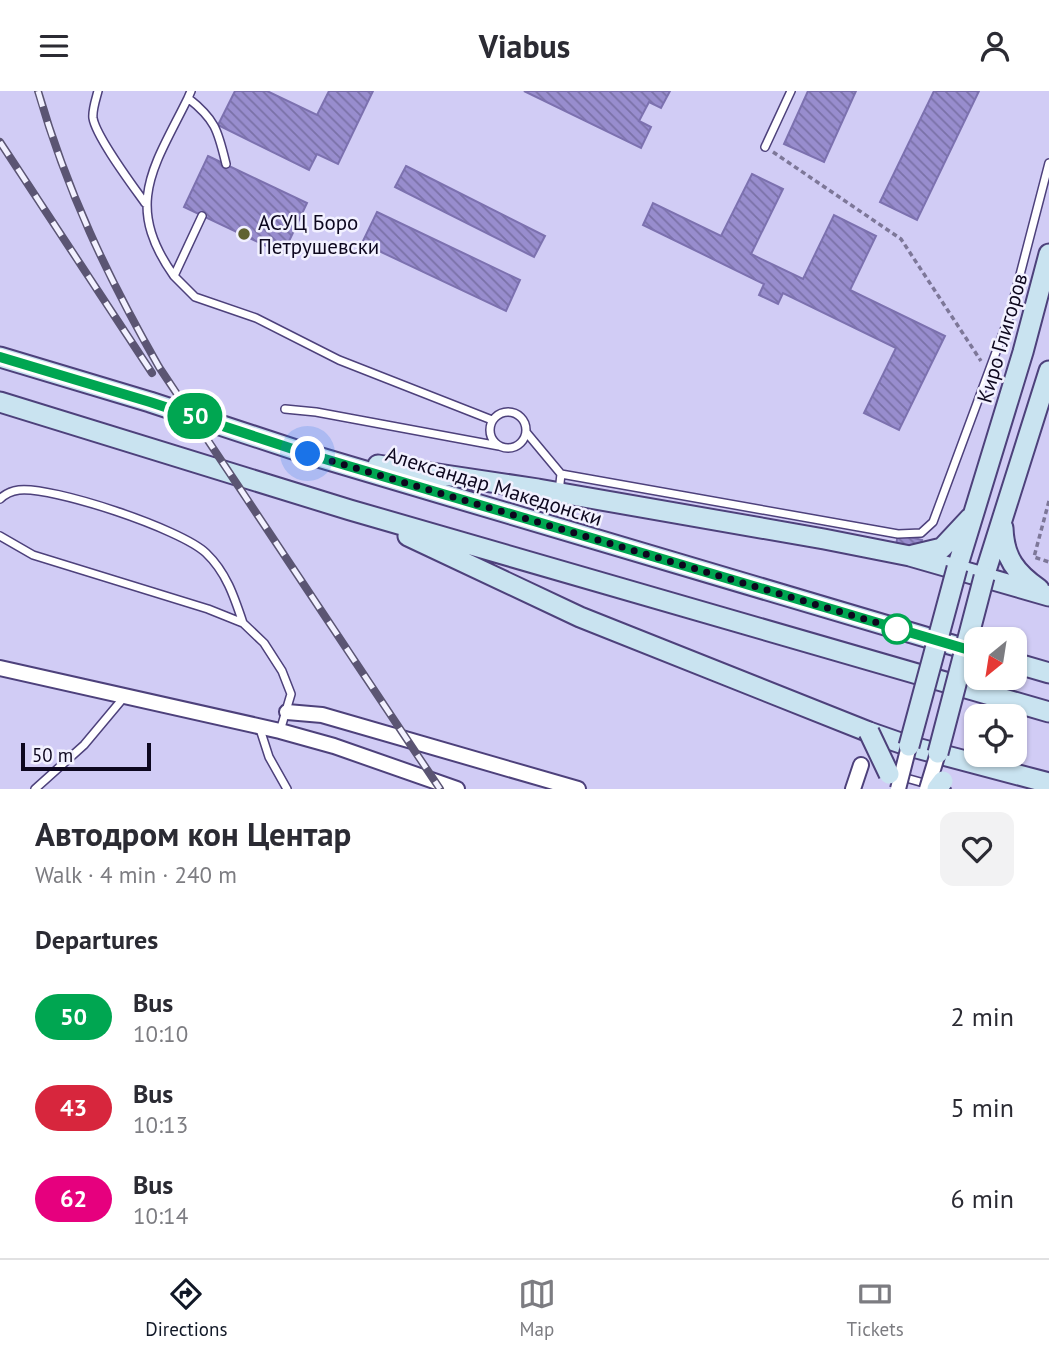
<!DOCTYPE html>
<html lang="en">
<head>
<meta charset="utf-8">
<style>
  :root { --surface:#fff; --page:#f2f2f3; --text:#2b2b33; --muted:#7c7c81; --line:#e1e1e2; --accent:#111827 }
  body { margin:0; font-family:"PT Sans",sans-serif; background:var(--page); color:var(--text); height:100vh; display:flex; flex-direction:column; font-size:26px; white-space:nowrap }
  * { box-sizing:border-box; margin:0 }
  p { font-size:23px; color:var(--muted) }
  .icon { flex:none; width:38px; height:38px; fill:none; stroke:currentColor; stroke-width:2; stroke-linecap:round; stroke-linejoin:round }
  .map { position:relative; height:698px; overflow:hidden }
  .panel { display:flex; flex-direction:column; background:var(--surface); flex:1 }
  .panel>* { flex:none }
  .badge { padding:0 14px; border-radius:23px; font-size:24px; line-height:46px }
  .needle { width:46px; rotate:210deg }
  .buttons { position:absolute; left:964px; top:536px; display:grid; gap:14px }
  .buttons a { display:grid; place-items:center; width:63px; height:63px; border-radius:14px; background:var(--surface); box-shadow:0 2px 5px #0004; font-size:35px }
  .scale { position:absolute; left:21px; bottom:18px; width:130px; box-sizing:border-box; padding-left:7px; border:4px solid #0d071e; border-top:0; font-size:19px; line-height:24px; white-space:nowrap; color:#0d071e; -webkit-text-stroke:5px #f2f1ff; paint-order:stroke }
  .you { position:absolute; width:35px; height:35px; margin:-18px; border:5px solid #fff; border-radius:50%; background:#1a73e8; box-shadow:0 0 0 10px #1a73e833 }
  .map>.badge { position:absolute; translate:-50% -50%; box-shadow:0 0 0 4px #fff }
  h2 { padding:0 35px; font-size:26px; line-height:63px }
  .round { display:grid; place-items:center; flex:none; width:74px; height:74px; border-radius:14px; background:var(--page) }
  .head { display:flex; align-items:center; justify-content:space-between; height:119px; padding:0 35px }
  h1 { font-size:33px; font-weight:700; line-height:52px }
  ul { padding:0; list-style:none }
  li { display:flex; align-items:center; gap:21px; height:91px; padding:0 35px }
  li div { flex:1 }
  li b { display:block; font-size:26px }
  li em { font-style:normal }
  li .badge { min-width:77px; font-weight:700; text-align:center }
  header { display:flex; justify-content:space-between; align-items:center; height:91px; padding:0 35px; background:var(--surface); font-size:32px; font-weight:700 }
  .dock { display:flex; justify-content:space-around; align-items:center; height:98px; border-top:2px solid var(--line); background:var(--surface); font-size:19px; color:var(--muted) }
  .dock a { display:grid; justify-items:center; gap:4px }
  .dock .on { color:var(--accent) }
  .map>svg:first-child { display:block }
</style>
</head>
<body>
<header><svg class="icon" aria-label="menu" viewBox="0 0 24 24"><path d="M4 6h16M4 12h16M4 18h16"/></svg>Viabus<svg class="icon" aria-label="person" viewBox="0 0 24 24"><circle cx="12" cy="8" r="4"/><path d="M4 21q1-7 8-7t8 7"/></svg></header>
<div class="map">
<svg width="1049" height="698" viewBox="0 0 1049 698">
  <defs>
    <pattern id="building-back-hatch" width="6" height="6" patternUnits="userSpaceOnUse" patternTransform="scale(1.75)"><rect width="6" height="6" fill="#988dce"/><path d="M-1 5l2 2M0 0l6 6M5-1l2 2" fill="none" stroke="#7a71a7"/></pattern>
  </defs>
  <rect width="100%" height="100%" fill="#d1ccf5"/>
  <path fill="url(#building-back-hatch)" stroke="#7c71af" stroke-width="2" d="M235,0h32l50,24 12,-24h44l-35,73 -21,-10 -8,16 -91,-45z
    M524,0h146l-9,17 -12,-6 -10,19 12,6 -10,21z
    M808,0h48l-32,71 -40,-18z
    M934,0h45l-62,129 -37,-18z
    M208,65l99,47 -24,51 -99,-47z
    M406,75l139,70 -11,21 -139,-70z
    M752,83l31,15 -32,65 52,25 31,-64 42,21 -26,54 95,46 -46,94 -35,-17 32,-65 -113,-55 -5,11 -19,-9 5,-11 -121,-59 10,-22 68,33z
    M377,121l143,68 -14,31 -144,-68z
    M898,443l24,6 -4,11 -22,-6z"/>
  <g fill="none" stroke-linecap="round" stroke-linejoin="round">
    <g stroke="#4d417b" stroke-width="10">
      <path id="lane" d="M98,0c-2,8 -6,19 -5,27 3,19 40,68 52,85
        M191,0l-3,7c28,22 30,33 38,66
        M765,56l26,-56
        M202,125l-28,60 21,21 61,21 83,42 153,60
        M174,185c-51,-72 -20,-109 14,-178
        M285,318l31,3 183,34
        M490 339a18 18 0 1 1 36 0a18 18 0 1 1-36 0Z
        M526,341l35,42 -2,18
        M561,383l337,60 23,-1 12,-11 76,-205 40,-154
        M0,408c5,-5 12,-8 19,-9 33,-4 162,39 187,63 20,19 28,43 37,70
        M0,445l33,19 175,54 35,14 21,20 18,28 9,23 -11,37
        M259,635l10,31 18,32
        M899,685l32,9
        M35,698l49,-44 41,-49"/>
    </g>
    <g stroke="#4d417b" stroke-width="18">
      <path id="street" d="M0,577l280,63 54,15 123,43
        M287,621l35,3 256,74
        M853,698l8,-24"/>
    </g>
    <g stroke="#4d417b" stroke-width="23">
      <path id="secondary" d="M0,266l150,45 158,52 668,198
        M0,311l350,108 699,202
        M378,374l160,24 286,50 86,17 139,40
        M1003,437c1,30 13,45 36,61
        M408,445l172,81 289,115 40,14 140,37
        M913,464l29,-7 28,-30
        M957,477l66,-216 26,-98
        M984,486l65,-206
        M1015,572l34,10"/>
    </g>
    <path stroke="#7d7798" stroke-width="3.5" stroke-dasharray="5 3.5" stroke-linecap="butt" d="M773,61l128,87 80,122
      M1049,410l-15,56 15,5"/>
    <use href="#lane" stroke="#fff" stroke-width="7"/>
    <use href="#street" stroke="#fff" stroke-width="14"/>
    <use href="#secondary" stroke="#c9e3f0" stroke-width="19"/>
    <g stroke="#5b5573" stroke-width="8">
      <path id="rail" d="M38,0c29,100 69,185 121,276l281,422
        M0,51l152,231"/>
    </g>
    <use href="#rail" stroke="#f2f1ff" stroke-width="5" stroke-dasharray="16" stroke-linecap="butt"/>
    <g stroke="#4d417b" stroke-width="18" stroke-linecap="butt">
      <path id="street-bridge" d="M898,698l11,-43
        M927,698l11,-36"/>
    </g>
    <g stroke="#4d417b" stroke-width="23" stroke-linecap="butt">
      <path id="secondary-bridge" d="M869,641l20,42
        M909,655l48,-178
        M938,662l46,-176
        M937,698l6,-8"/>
    </g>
    <use href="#street-bridge" stroke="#fff" stroke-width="14"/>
    <use href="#secondary-bridge" stroke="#c9e3f0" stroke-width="19"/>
  </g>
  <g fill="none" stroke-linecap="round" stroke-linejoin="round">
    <g stroke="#fff" stroke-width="16">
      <path id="line" d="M0,266l150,45 158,52 668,198"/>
    </g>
    <use href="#line" stroke="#00a651" stroke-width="10"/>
    <path stroke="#0d071e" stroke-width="7" stroke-dasharray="0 12.6" d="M308,363l597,177 -8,-2"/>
  </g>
  <circle fill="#606230" stroke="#f2f1ff" stroke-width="2.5" cx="244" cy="143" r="7"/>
  <circle fill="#fff" stroke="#00a651" stroke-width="3.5" cx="897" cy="538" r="14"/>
  <g text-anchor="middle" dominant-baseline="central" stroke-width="5" stroke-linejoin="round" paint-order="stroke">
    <g font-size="21" fill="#0d071e" stroke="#f2f1ff" text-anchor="start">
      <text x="258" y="131">АСУЦ Боро<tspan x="258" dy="24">Петрушевски</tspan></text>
    </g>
    <g font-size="21" fill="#0d071e" stroke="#f2f1ff">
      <text transform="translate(1002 247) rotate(-74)">Киро Глигоров</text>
      <text transform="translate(494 395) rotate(17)">Александар Македонски</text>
    </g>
  </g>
</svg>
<div class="buttons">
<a><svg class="needle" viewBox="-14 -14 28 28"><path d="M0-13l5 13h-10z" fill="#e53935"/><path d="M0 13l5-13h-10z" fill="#7c7c81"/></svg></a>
<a><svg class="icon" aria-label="locate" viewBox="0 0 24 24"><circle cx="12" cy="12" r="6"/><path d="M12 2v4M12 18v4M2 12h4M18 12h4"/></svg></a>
</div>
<div class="scale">50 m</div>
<div class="you" style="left:308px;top:363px"></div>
<b class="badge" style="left:195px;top:325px;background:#00a651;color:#fff">50</b>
</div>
<section class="panel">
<div class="head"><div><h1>Автодром кон Центар</h1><p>Walk · 4 min · 240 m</p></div><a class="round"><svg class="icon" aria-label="heart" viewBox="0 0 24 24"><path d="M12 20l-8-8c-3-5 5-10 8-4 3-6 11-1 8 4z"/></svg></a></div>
<h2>Departures</h2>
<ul>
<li><span class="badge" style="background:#00a651;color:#fff">50</span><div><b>Bus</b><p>10:10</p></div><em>2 min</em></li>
<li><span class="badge" style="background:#d7263d;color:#fff">43</span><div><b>Bus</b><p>10:13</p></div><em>5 min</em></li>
<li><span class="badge" style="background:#e6007e;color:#fff">62</span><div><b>Bus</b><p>10:14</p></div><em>6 min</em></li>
</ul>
</section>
<nav class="dock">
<a class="on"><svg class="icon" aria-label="directions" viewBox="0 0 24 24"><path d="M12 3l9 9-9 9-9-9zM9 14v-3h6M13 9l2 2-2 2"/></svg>Directions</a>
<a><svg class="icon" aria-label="map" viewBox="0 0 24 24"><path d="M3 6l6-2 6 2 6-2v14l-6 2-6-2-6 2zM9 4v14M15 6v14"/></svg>Map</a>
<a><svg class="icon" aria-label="tickets" viewBox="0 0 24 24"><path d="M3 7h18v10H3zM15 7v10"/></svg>Tickets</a>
</nav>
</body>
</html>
